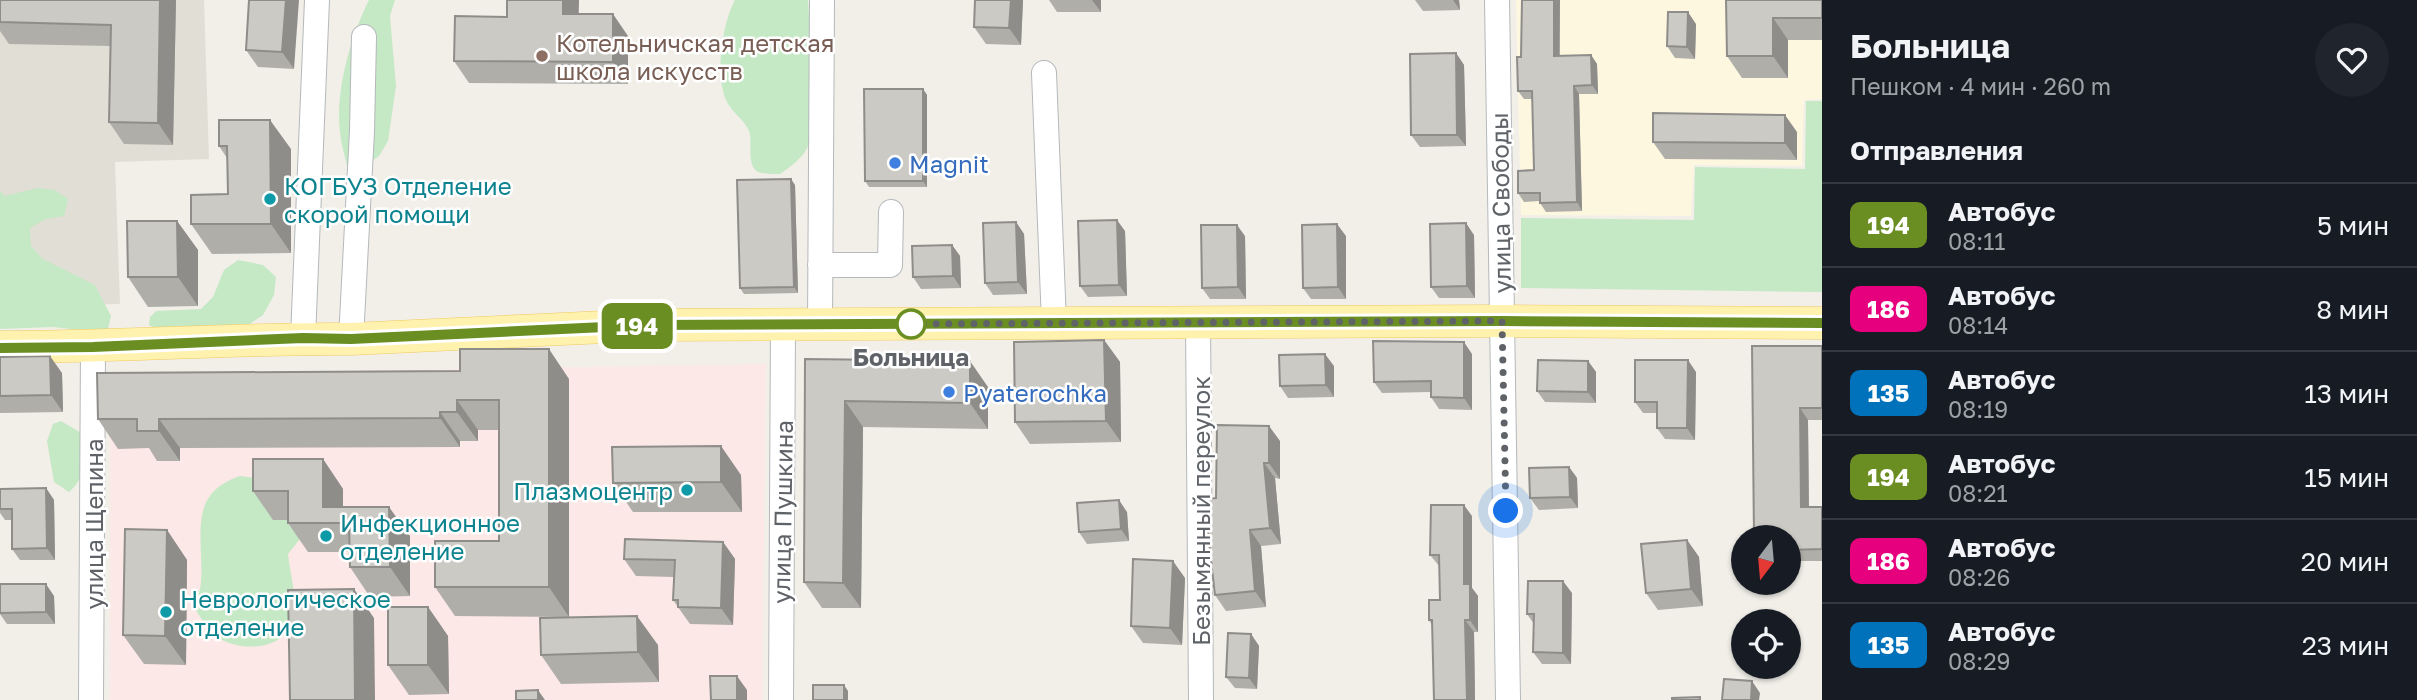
<!DOCTYPE html>
<html lang="ru">
<head>
<meta charset="utf-8">
<style>
  :root { --surface:#171b24; --page:#20242c; --text:#f1f3f6; --muted:#9ea1a6; --line:#363941 }
  body { margin:0; font-family:"Golos Text",sans-serif; background:var(--page); color:var(--text); height:100vh; display:flex; flex-direction:column; font-size:26px; white-space:nowrap }
  * { box-sizing:border-box; margin:0 }
  p { font-size:23px; color:var(--muted) }
  .icon { flex:none; width:38px; height:38px; fill:none; stroke:currentColor; stroke-width:2; stroke-linecap:round; stroke-linejoin:round }
  .map { position:relative; flex:1; overflow:hidden }
  .panel { display:flex; flex-direction:column; background:var(--surface); width:595px }
  .panel>* { flex:none }
  .badge { padding:0 14px; border-radius:10px; font-size:24px; line-height:46px }
  .needle { width:46px; rotate:196deg }
  .controls { position:absolute; left:1731px; top:525px; display:grid; gap:14px }
  .controls a { display:grid; place-items:center; width:70px; height:70px; border-radius:50%; background:var(--surface); box-shadow:0 2px 5px #0004; font-size:35px }
  .you { position:absolute; width:35px; height:35px; margin:-18px; border:5px solid #fff; border-radius:50%; background:#1a73e8; box-shadow:0 0 0 10px #1a73e833 }
  .map>.badge { position:absolute; translate:-50% -50%; box-shadow:0 0 0 4px #fff }
  h2 { padding:0 28px; font-size:26px; line-height:63px }
  .round { display:grid; place-items:center; flex:none; width:74px; height:74px; border-radius:37px; background:var(--page) }
  .summary { display:flex; align-items:center; justify-content:space-between; height:119px; padding:0 28px }
  h1 { font-size:33px; font-weight:700; line-height:52px }
  ul { padding:0; list-style:none }
  li { display:flex; align-items:center; gap:21px; height:84px; padding:0 28px; border-top:2px solid var(--line) }
  li div { flex:1 }
  li b { display:block; font-size:26px }
  li em { font-style:normal }
  li .badge { min-width:77px; font-weight:700; text-align:center }
  main { display:flex; flex:1; min-height:0 }
  .map>svg:first-child { display:block }
</style>
</head>
<body>
<main>
<div class="map">
<svg width="1822" height="700" viewBox="0 0 1822 700">
  <rect width="100%" height="100%" fill="#f1efe8"/>
  <path fill="#fef7e0" d="M1516,0h306v99l-18,1 -2,66 -108,-1 -3,51 -170,-1z"/>
  <path fill="#e1ded6" d="M0,0h204l5,159 -94,3 5,142 -120,3z"/>
  <path fill="#fce8e6" d="M766,364l-4,336h-652v-325z"/>
  <path fill="#c5e8c5" d="M369,0h26l-5,16 6,70 -8,55 -9,15 -15,11 -17,-2c-3,-11 -6,-22 -7,-33 -5,-41 11,-96 29,-132z
    M735,0h73l7,114c-2,31 -9,43 -35,60 -6,0 -16,0 -22,-2 -12,-6 -5,-31 -9,-41 -5,-12 -18,-19 -23,-31 -11,-25 -4,-76 9,-100z
    M1806,101h16v191l-301,-4v-70l173,2 1,-53 110,2z
    M38,188l17,2 13,9 -4,17 -18,3 -16,9 1,18 12,13 52,26 16,31 -4,17 -54,-6 -53,2v-138l5,5z
    M238,260l25,5 13,12 -2,18 -11,20 -21,14 -83,2 -10,-6 1,-8 6,-6 45,-2 12,-12 11,-27z
    M61,421l22,13c0,23 5,42 -14,58l-15,-10 -7,-41 6,-17z
    M240,476l41,5 27,39 -9,20 -11,14c2,20 11,49 4,69 -10,28 -53,29 -75,14 -9,-6 -16,-20 -23,-29 2,-9 7,-18 7,-27 3,-43 -15,-87 39,-105z"/>
  <g fill="none" stroke-linecap="round" stroke-linejoin="round">
    <g stroke="#b5b8bc" stroke-width="26">
      <path id="minor" d="M1497,0l11,700
        M1044,73l10,250
        M820,265h70l1,-53
        M1198,322l3,378
        M820,325l2,-325
        M303,338l14,-338
        M351,339l11,-208 2,-94
        M91,700l2,-353
        M781,700l2,-375"/>
    </g>
    <g stroke="#f2c960" stroke-width="33">
      <path id="major" d="M0,347c117,0 234,-9 351,-8l297,-14 854,-4 320,2"/>
    </g>
    <use href="#minor" stroke="#fff" stroke-width="24"/>
    <use href="#major" stroke="#fff2af" stroke-width="32"/>
  </g>
  <path fill="#afaea9" d="M0,0h176l-3,145 -49,-1 -15,-22 1,-76 -101,-2 -9,-13z
    M249,0l45,69 -36,-2 -12,-17z
    M507,0h72l-1,14 50,22v48l-159,-1 -15,-22 53,-44z
    M975,0h48l-2,45 -35,-1 -12,-17z
    M1049,0h52v12h-44z
    M1415,0h44l1,10 -37,1z
    M1522,0h38v56l31,-1 6,9 1,30h-19l3,117 -36,1 -6,-9v-2l-16,1 -6,-9 16,-23 -2,-71h-8l-6,-8 3,-34z
    M1726,0h96v40h-34v38h-46l-15,-22z
    M1696,24l-1,35 -20,-1 -8,-12z
    M1456,53l8,12 2,81 -46,1 -9,-12z
    M923,89l4,6v92h-58l-4,-6z
    M1797,132v28l-132,-1 -12,-17z
    M219,146l72,3v104l-79,1 -21,-30 37,-30 -1,-36z
    M795,185l3,108 -54,1 -4,-6z
    M177,221l21,29v56l-50,1 -20,-30z
    M1016,222l8,12 3,60 -34,1 -8,-12z
    M1125,231l2,65 -39,1 -8,-11z
    M1474,235l1,63h-36l-8,-11z
    M1245,236l1,63h-36l-8,-11z
    M1346,236v63h-35l-8,-11z
    M952,245l8,11 1,32 -40,1 -8,-12z
    M1104,340l16,22 1,80 -91,2 -15,-22z
    M1822,346v74h-14l1,87h13v54h-34v-24h-34z
    M1472,354v56l-33,-1 -8,-12v-5l-49,1 -8,-11z
    M0,357l62,16 1,39 -63,1z
    M805,359l183,28v42l-125,-2 -2,181h-39l-18,-26z
    M1588,361l8,11v31l-51,-1 -8,-11z
    M1334,366v31l-46,1 -8,-12z
    M1696,372l-1,68 -30,-1 -8,-11v-15h-14l-8,-11z
    M569,379v238l-114,-1 -20,-29 64,-46v-111h-21v11h-18v6l-280,1v13h-23l-8,-13 -31,1 -20,-30z
    M1280,441v38l-5,-1 6,66 -20,2 5,61 -40,4 -11,-16 1,-97z
    M323,459l20,30v18l67,29v60l-40,1 -20,-30v-15h-42l-20,-29v-3h-15l-20,-29z
    M1569,467l8,11 1,30 -39,2 -9,-12z
    M741,475l1,37h-109l-20,-29z
    M46,488l8,12 1,60h-35l-8,-11v-29h-7l-5,-7v-4z
    M1127,512l2,29 -42,3 -8,-12z
    M1472,516v72l6,8v36h-4l1,68h-41l-2,-75 -3,-5 11,-20v-33l-10,-12z
    M167,530l20,30 -1,105 -42,-1 -21,-29z
    M1687,540l12,17 4,49 -45,4 -12,-17z
    M723,542l12,17 -2,66 -43,-1 -17,-24 1,-23 -38,-1 -12,-17z
    M1185,578l-3,67 -39,-2 -12,-17z
    M0,584l54,12 1,28h-48l-7,-10z
    M1572,593l-1,71h-29l-9,-12 1,-28 -7,-10z
    M428,607l20,29 1,58 -40,1 -21,-30z
    M1251,634l8,12 -2,43 -22,-1 -9,-11z
    M658,645l1,37 -98,2 -20,-29z"/>
  <path fill="#8f8d8a" d="M160,0h16l-3,145 -15,-22z
    M286,0h13l-5,69 -12,-17z
    M563,0h16l-1,36 -15,-22z
    M1011,0h12l-2,45 -12,-17z
    M1092,0h9v12z
    M1453,0h6l1,10z
    M1554,0h6l-1,65 -5,-9z
    M1688,12l8,12 -1,35 -8,-12z
    M613,14l15,22v48l-15,-22z
    M1773,18l15,22v38l-15,-22z
    M1456,53l8,12 2,81 -9,-11z
    M1591,55l6,9 1,30 -6,-9z
    M1574,86l5,8 3,117 -5,-9z
    M923,89l4,6v92l-4,-6z
    M1785,115l12,17v28l-12,-17z
    M270,120l21,29v104l-20,-29z
    M791,179l4,6 3,108 -4,-6z
    M1117,220l8,11 2,65 -8,-11z
    M177,221l21,29v56l-20,-29z
    M1016,222l8,12 3,60 -9,-12z
    M1466,223l8,12 1,63 -8,-12z
    M1337,224l9,12v63l-8,-12z
    M1237,225l8,11 1,63 -8,-12z
    M952,245l8,11 1,32 -8,-12z
    M1104,340l16,22 1,80 -15,-21z
    M1464,342l8,12v56l-8,-12z
    M549,349l20,30v238l-20,-30z
    M1325,354l9,12v31l-8,-12z
    M50,356l12,17 1,39 -12,-17z
    M1688,360l8,12 -1,68 -8,-12z
    M970,361l18,26v42l-18,-26z
    M1588,361l8,11v31l-8,-11z
    M457,400l21,30v11l-21,-29z
    M845,401l18,26 -2,181 -18,-25z
    M1800,408l8,12 1,99 -8,-12z
    M440,412l20,29v6l-20,-29z
    M159,419l21,29v13l-21,-30z
    M1269,426l11,15v38l-11,-16z
    M721,446l20,29 1,37 -21,-30z
    M323,459l20,30v34l-20,-16z
    M1264,463l11,15 6,66 -11,-16z
    M1569,467l8,11 1,30 -8,-11z
    M46,488l8,12 1,60 -8,-12z
    M1119,500l8,12 2,29 -8,-12z
    M1464,505l8,11v72l6,8v36l-8,-12 -6,-36z
    M389,507l21,29v60l-20,-29z
    M167,530l20,30 -1,105 -21,-29z
    M1250,530l11,16 5,61 -11,-16z
    M1687,540l12,17 4,49 -12,-17z
    M723,542l12,17 -2,66 -12,-17z
    M1173,561l12,17 -3,67 -12,-17z
    M1563,581l9,12 -1,71 -8,-11z
    M46,584l8,12 1,28 -9,-12z
    M354,589l20,29 1,82h-20z
    M428,607l20,29 1,58 -21,-29z
    M637,616l21,29 1,37 -21,-30z
    M1465,620l9,12 1,68h-8z
    M1251,634l8,12 -2,43 -8,-11z
    M737,676l10,14v10h-10z
    M1752,681l8,12 -1,7h-8z
    M844,685l4,6v9h-4z
    M538,690l7,10h-7z"/>
  <path fill="#cccac5" stroke="#8f8d8a" stroke-width="2" d="M0,0h160l-2,123 -49,-1 2,-97 -111,-3z
    M249,0h37l-4,52 -36,-2z
    M507,0h56v14h50v48l-159,-1 1,-45 52,1z
    M975,0h36l-2,28 -35,-1z
    M1522,0h32v56l37,-1 1,30 -18,1 3,116 -37,1v-10h-22v-22l16,-1 -2,-79h-14l-1,-34h4z
    M1726,0h96v18h-49v38h-46z
    M1668,12h20l-1,35 -20,-1z
    M1456,53l1,82h-46l-1,-81z
    M864,89h59v92h-58z
    M1653,113l132,2v28l-132,-1z
    M219,120h51l1,104h-80v-29l37,-1 -1,-48h-8z
    M791,179l3,108 -54,1 -3,-108z
    M1117,220l2,65 -39,1 -2,-65z
    M127,221h50l1,56h-50z
    M1016,222l2,60 -33,1 -2,-60z
    M1466,223l1,63 -36,1 -1,-63z
    M1337,224l1,63 -35,1 -1,-63z
    M1201,225h36l1,62 -36,1z
    M952,245l1,31 -40,1 -1,-31z
    M1104,340l2,81 -91,1 -1,-80z
    M1373,341l91,1v56l-33,-1v-16l-57,1z
    M1752,346h70v62h-22l1,99h21v42l-34,1v-13h-34z
    M460,349h89v238h-114v-46h64v-141h-42v12h-17v6l-281,1v12h-22v-12h-39l-1,-46 363,-2z
    M1325,354l1,31 -46,1 -1,-31z
    M50,356l1,39 -51,1v-39z
    M805,359l165,2v42l-125,-2 -2,182 -39,-1z
    M1538,360l50,1v31l-51,-1z
    M1635,360h53l-1,68h-30v-26h-22z
    M1217,425l52,1v37h-5l6,65 -20,2 5,61 -40,4 -11,-96 12,-1z
    M721,446v36l-108,1 -1,-36z
    M253,459h70v48h66l1,60h-40l-1,-44h-61v-32h-35z
    M1569,467l1,30 -40,1 -1,-30z
    M46,488l1,60 -35,1v-40h-12v-20z
    M1119,500l2,29 -42,3 -2,-29z
    M1431,505h33v79h6v36h-5l2,80h-33l-2,-80h-3v-20h11l-1,-45h-9z
    M125,529l42,1 -2,106 -42,-1z
    M625,539l98,3 -2,66 -43,-1v-7h-5l2,-40 -51,-1z
    M1687,540l4,49 -45,4 -5,-49z
    M1133,559l40,2 -3,67 -39,-2z
    M1528,581h35v72l-30,-1 1,-38h-7z
    M0,584h46v28l-46,1z
    M354,589l1,111h-65l-2,-110z
    M388,607h40v58h-40z
    M637,616l1,36 -97,3 -1,-37z
    M1228,633l23,1 -2,44 -23,-1z
    M710,676h27v24h-26z
    M1724,679l28,2 -1,19h-29z
    M813,685h31v15h-31z
    M538,690v10h-22v-9z
    M1700,697v3h-28v-2z"/>
  <g fill="none" stroke-linecap="round" stroke-linejoin="round">
    <g stroke="#fff" stroke-width="16">
      <path id="line" d="M0,348l93,-1 210,-9 48,1 297,-14 854,-4 320,2"/>
    </g>
    <use href="#line" stroke="#6b8e23" stroke-width="10"/>
    <path stroke="#5f6368" stroke-width="7" stroke-dasharray="0 12.6" d="M911,324l591,-3 4,190"/>
  </g>
  <circle fill="#8d6e63" stroke="#fff" stroke-width="2.5" cx="542" cy="56" r="7"/>
  <g fill="#3f7fe0" stroke="#fff" stroke-width="2.5">
    <circle cx="895" cy="163" r="7"/>
    <circle cx="949" cy="392" r="7"/>
  </g>
  <g fill="#0f9aa8" stroke="#fff" stroke-width="2.5">
    <circle cx="270" cy="199" r="7"/>
    <circle cx="687" cy="490" r="7"/>
    <circle cx="326" cy="536" r="7"/>
    <circle cx="166" cy="612" r="7"/>
  </g>
  <circle fill="#fff" stroke="#6b8e23" stroke-width="3.5" cx="911" cy="324" r="14"/>
  <g text-anchor="middle" dominant-baseline="central" stroke-width="5" stroke-linejoin="round" paint-order="stroke">
    <g font-size="24" fill="#785e54" stroke="#fff" text-anchor="start">
      <text x="556" y="42">Котельничская детская<tspan x="556" dy="28">школа искусств</tspan></text>
    </g>
    <g font-size="24" fill="#366cbe" stroke="#fff" text-anchor="start">
      <text x="909" y="163">Magnit</text>
      <text x="963" y="392">Pyaterochka</text>
    </g>
    <g font-size="24" fill="#0d838f" stroke="#fff" text-anchor="start">
      <text x="284" y="185">КОГБУЗ Отделение<tspan x="284" dy="28">скорой помощи</tspan></text>
      <text x="673" y="490" text-anchor="end">Плазмоцентр</text>
      <text x="340" y="522">Инфекционное<tspan x="340" dy="28">отделение</tspan></text>
      <text x="180" y="598">Неврологическое<tspan x="180" dy="28">отделение</tspan></text>
    </g>
    <g font-size="24" fill="#5f6368" stroke="#fff">
      <text transform="translate(1500 203) rotate(-91)">улица Свободы</text>
      <text transform="translate(1200 511) rotate(-90)">Безымянный переулок</text>
      <text transform="translate(782 512) rotate(-89)">улица Пушкина</text>
      <text transform="translate(93 524) rotate(-90)">улица Щепина</text>
    </g>
    <g font-size="24" font-weight="bold" fill="#5f6368" stroke="#fff">
      <text x="911" y="356">Больница</text>
    </g>
  </g>
</svg>
<div class="controls">
<a><svg class="needle" viewBox="-14 -14 28 28"><path d="M0-13l5 13h-10z" fill="#e53935"/><path d="M0 13l5-13h-10z" fill="#9ea1a6"/></svg></a>
<a><svg class="icon" aria-label="locate" viewBox="0 0 24 24"><circle cx="12" cy="12" r="6"/><path d="M12 2v4M12 18v4M2 12h4M18 12h4"/></svg></a>
</div>
<div class="you" style="left:1506px;top:511px"></div>
<b class="badge" style="left:637px;top:326px;background:#6b8e23;color:#fff">194</b>
</div>
<section class="panel">
<div class="summary"><div><h1>Больница</h1><p>Пешком · 4 мин · 260 m</p></div><a class="round"><svg class="icon" aria-label="heart" viewBox="0 0 24 24"><path d="M12 20l-8-8c-3-5 5-10 8-4 3-6 11-1 8 4z"/></svg></a></div>
<h2>Отправления</h2>
<ul>
<li><span class="badge" style="background:#6b8e23;color:#fff">194</span><div><b>Автобус</b><p>08:11</p></div><em>5 мин</em></li>
<li><span class="badge" style="background:#e6007e;color:#fff">186</span><div><b>Автобус</b><p>08:14</p></div><em>8 мин</em></li>
<li><span class="badge" style="background:#0072bc;color:#fff">135</span><div><b>Автобус</b><p>08:19</p></div><em>13 мин</em></li>
<li><span class="badge" style="background:#6b8e23;color:#fff">194</span><div><b>Автобус</b><p>08:21</p></div><em>15 мин</em></li>
<li><span class="badge" style="background:#e6007e;color:#fff">186</span><div><b>Автобус</b><p>08:26</p></div><em>20 мин</em></li>
<li><span class="badge" style="background:#0072bc;color:#fff">135</span><div><b>Автобус</b><p>08:29</p></div><em>23 мин</em></li>
</ul>
</section>
</main>
</body>
</html>
